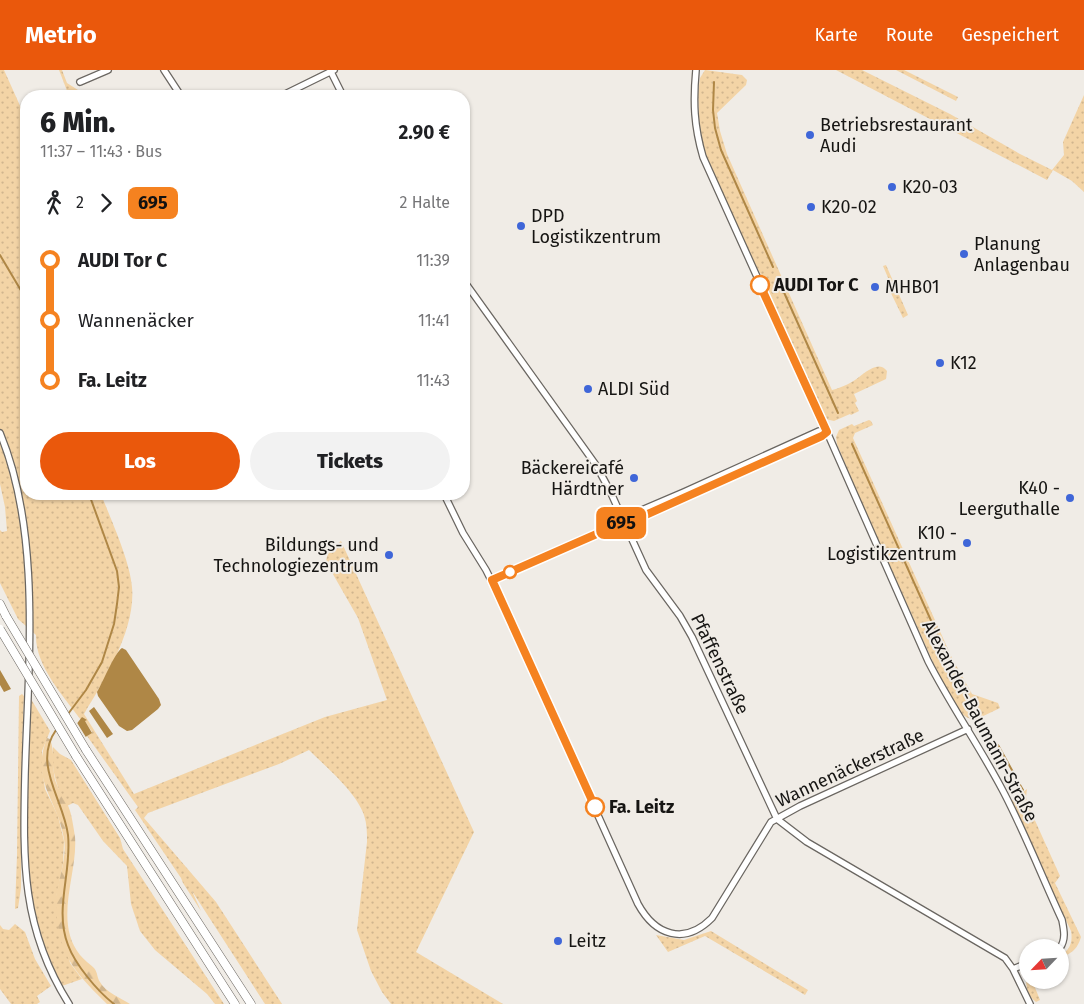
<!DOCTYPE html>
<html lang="de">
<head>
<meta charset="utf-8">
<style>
  :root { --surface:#fff; --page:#f2f2f2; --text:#202124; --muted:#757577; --accent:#ea580c }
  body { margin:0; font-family:"Fira Sans",sans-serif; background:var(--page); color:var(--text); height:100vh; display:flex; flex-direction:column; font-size:19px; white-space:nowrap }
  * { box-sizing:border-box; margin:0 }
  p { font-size:16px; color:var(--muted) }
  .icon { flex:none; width:28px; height:28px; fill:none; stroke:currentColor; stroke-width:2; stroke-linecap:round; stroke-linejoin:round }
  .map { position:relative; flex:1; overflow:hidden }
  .drawer { position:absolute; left:20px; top:20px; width:450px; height:410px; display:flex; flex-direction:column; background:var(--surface); border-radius:20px; box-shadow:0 1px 4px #0004 }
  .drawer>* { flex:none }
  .badge { padding:0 10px; border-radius:8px; font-size:18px; line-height:32px }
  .needle { width:32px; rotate:245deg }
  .controls { position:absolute; left:1019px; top:869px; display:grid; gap:10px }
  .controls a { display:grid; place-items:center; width:50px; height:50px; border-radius:50%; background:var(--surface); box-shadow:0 1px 4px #0004; font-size:25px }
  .map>.badge { position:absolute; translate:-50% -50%; box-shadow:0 0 0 2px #fff }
  .legs { display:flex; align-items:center; gap:8px; height:55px; padding:0 20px; font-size:16px }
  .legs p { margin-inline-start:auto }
  .head { display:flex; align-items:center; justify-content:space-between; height:85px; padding:0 20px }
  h1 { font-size:28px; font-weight:800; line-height:38px }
  .action { display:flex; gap:10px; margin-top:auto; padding:10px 20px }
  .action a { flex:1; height:58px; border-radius:30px; background:var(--accent); color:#fff; font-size:20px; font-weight:800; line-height:58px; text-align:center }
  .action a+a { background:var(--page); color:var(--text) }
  ul { padding:0 20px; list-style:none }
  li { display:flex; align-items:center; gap:18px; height:60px; font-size:19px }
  li i { display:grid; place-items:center; width:8px; height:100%; margin:0 6px; background:currentColor }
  li i::after { content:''; width:12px; height:12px; margin:-6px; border:4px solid; border-radius:50%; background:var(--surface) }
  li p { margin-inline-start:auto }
  li:first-child i { background:linear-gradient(#0000 50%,currentColor 0) }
  li:last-child i { background:linear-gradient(currentColor 50%,#0000 0) }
  header { display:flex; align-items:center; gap:30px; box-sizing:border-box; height:70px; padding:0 25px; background:var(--accent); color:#fff }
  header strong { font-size:24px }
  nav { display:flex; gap:28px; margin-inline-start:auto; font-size:18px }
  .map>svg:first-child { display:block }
</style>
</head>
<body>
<header>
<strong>Metrio</strong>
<nav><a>Karte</a><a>Route</a><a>Gespeichert</a></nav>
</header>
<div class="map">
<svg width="1084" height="934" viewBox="0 0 1084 934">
  <defs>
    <pattern id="grass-dots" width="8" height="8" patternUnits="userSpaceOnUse" patternTransform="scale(1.25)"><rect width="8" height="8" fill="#f3d4a6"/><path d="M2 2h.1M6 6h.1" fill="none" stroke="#d0b58e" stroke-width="1.8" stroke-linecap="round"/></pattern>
    <pattern id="forest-firs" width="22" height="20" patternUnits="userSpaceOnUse" patternTransform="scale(1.25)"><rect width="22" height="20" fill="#f3d4a6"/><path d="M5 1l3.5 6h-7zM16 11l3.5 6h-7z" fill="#d0b58e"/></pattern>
  </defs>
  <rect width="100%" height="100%" fill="#f0ece6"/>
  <path fill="url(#grass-dots)" d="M0,0h4l22,49v375h75c10,26 29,67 31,93 4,42 -27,92 -48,127l50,80 191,-77 62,-17 -29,-82 -32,-56c1,-11 7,-15 15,-21l133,291 -58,120 87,52h-112l-9,-12 -11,-21 -14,-41 10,-88c0,-9 0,-18 -3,-27 -8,-23 -38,-48 -55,-65l-30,14 -131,49 -4,5 72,84 66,102h-17l-73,-113 9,20 -18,-28 -2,-5 -46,-68 3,-3 -51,-71 5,-4 -9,-14 -1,-1 -1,3c-18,-24 -46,-55 -45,-85l-18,-16 -18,-36v-53l2,2 5,-1 -2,-24 -5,-23z
    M59,0h3l5,13 11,7 2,6h-11z
    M705,0l37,5 5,5 -1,5 -29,28 3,18 7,23 105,236c8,-2 17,-6 23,-10 9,-6 23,-21 32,-9l-1,8 -32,15 3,7 -2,2 4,8 -8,4 -1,-1 -16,7 -9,-2 -54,-117 -9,-26 -12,-20 -44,-99 -6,-19 -2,-44 2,-16z
    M836,0h26l88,44 70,40 32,16 12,-15 -1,-13 21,-47v97l-12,-11 -19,-11 -6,10z
    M896,0h8l54,27 -2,4z
    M886,195l22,50 -5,3 -14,-29 3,-2 -9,-21z
    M869,350l2,1 2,4 -18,8 -2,5 99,220 20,36 26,9 2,5 -25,12c-17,-2 -25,-24 -33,-38l-84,-187 -21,-51 -1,-7 3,-7 13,-6 2,2z
    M22,624l2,2 -2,50 -1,142 -3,20 -3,1 2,-54 2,-159z
    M31,629l19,32 -8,20v18l3,20 13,27 6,25 -1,23 -7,34 14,65 12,16 -20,7c-12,-25 -23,-50 -29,-78 -8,-32 -6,-69 -5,-102 0,-36 1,-71 3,-107z
    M53,677l7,7 11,6 49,78 3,11 101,155h-9l-8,-10 -52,-44 -15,-19 -9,-27 -4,-38 -24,-25 -25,-36 -5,-2 -6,3c-11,-19 -16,-37 -14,-59z
    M1027,719l-1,8 2,8 32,71 -5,7 26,54c-4,13 -9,16 -21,21v-2c10,-6 13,-14 11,-25l-60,-130z
    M15,854l10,8 10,27 16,27 -14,10 3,6 -3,2h-26l-11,-15v-64l3,4 6,1z
    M711,861l97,59 -3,5 -100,-59 -37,16 -12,-17 28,5z
    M1027,903l1,7h4l8,20 -4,2c-10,-8 -11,-18 -9,-29z"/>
  <path fill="url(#forest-firs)" d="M47,668l3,1c5,13 2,27 5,41 4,12 12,20 15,31 2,6 4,19 5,26 3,37 -22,84 5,118 4,5 10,9 14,13 4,5 3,10 6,14 5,10 21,16 30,22h-23c-27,-27 -46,-44 -50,-86 0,-7 -2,-15 -1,-22 3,-18 11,-38 8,-57 -6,-40 -34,-57 -17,-101z"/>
  <path fill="#af8746" d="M122,578l4,2 33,49 2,6 -3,4 -26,21 -5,1 -8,-5 -21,-30 -1,-4c6,-10 18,-40 25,-44z
    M0,600l11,19 -7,3 -4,-7z
    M94,637l19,27 -6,4 -18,-27z
    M82,647l5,3 -2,1 7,12 -18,11 -6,-9z"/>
  <path fill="#f0ece6" d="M76,651l11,18 -14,8 -7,-14z"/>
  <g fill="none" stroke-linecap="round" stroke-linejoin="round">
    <path stroke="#af8746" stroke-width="2" d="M714,12l-1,28 2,18 6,22 52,117
      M0,185l26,44
      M778,209l60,134
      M852,374l98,219 18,32
      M68,644l18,-24 16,-28 12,-38 3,-20 2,-17 -2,-16 -28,-77
      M56,660c-24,34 8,70 12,105 4,37 -14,74 0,110 7,19 29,46 46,59
      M998,675l15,27
      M1016,708l7,12"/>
    <g stroke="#6a6661" stroke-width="8">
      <path id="minor" d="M164,0l17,26
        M330,0l13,26
        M696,0c-3,32 -2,56 7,87l124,275 101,229c23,45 52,86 75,130 22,42 39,86 59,129 2,10 4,19 -2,28
        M80,12l28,-12
        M281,26l53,-26
        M464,211l132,184 14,26 36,79 34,46 12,21 85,182 30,23 198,116 8,11 17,35
        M0,363c42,101 28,233 25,341 -2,86 -4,154 44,230
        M444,424l19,39 23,37 11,22 141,312c17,31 46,42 74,14l59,-96 29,-16 168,-77
        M623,448l61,-26 135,-61 8,1
        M626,456l15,-9 181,-81 5,-4
        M491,510l133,-58
        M1013,899l15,-6"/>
    </g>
    <g stroke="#6a6661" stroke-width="9">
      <path id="highway" d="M0,534l6,12
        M86,680l165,254
        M76,686l159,248"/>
    </g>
    <use href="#minor" stroke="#fff" stroke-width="5.5"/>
    <use href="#highway" stroke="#fff" stroke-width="8"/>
    <g stroke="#6a6661" stroke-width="9" stroke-linecap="butt">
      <path id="highway-bridge" d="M6,546l80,134
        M0,559l76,127"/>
    </g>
    <use href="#highway-bridge" stroke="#fff" stroke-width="8"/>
  </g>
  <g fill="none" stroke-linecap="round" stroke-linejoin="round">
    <g stroke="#fff" stroke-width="11">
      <path id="line-1" d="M595,737l-103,-227 132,-58 2,4 15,-9 181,-81 5,-4 -67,-147"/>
    </g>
    <use href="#line-1" stroke="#f58220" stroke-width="8"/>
  </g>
  <g fill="#3f66d8" stroke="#f0ece6" stroke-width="2">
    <circle cx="810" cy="65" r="5"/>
    <circle cx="892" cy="117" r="5"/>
    <circle cx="811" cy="137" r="5"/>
    <circle cx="521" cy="156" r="5"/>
    <circle cx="964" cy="184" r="5"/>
    <circle cx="875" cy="217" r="5"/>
    <circle cx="940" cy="293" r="5"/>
    <circle cx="588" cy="319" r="5"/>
    <circle cx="634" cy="408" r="5"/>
    <circle cx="1070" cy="428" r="5"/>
    <circle cx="967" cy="473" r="5"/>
    <circle cx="389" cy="485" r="5"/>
    <circle cx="558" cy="871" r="5"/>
  </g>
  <g fill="#fff" stroke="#f58220" stroke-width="2.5">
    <circle cx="760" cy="215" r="9"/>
    <circle cx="510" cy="502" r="6"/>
    <circle cx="595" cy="737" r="9"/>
  </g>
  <g text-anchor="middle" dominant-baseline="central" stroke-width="4" stroke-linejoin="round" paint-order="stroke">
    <g font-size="18" fill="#161513" stroke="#f0ece6" text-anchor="start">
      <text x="820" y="55">Betriebsrestaurant<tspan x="820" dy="21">Audi</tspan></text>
      <text x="902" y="117">K20-03</text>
      <text x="821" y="137">K20-02</text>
      <text x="531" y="146">DPD<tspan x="531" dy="21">Logistikzentrum</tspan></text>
      <text x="974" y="174">Planung<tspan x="974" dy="21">Anlagenbau</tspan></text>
      <text x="885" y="217">MHB01</text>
      <text x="950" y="293">K12</text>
      <text x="598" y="319">ALDI Süd</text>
      <text x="624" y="398" text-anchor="end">Bäckereicafé<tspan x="624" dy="21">Härdtner</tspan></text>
      <text x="1060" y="418" text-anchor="end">K40 -<tspan x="1060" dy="21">Leerguthalle</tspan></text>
      <text x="957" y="463" text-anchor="end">K10 -<tspan x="957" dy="21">Logistikzentrum</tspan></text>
      <text x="379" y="475" text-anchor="end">Bildungs- und<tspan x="379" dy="21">Technologiezentrum</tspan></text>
      <text x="568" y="871">Leitz</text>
    </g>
    <g font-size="18" font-weight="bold" fill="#161513" stroke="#f0ece6" text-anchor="start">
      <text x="774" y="215">AUDI Tor C</text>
      <text x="609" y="737">Fa. Leitz</text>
    </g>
    <g font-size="18" fill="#161513" stroke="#f0ece6">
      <text transform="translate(720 594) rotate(64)">Pfaffenstraße</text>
      <text transform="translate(980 651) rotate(62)">Alexander-Baumann-Straße</text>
      <text transform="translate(850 698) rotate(-25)">Wannenäckerstraße</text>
    </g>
  </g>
</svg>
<div class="controls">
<a><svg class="needle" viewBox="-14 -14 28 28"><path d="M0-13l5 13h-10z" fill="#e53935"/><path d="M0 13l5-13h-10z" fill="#757577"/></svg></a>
</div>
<b class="badge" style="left:621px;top:453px;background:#f58220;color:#111">695</b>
<section class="drawer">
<div class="head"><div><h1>6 Min.</h1><p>11:37 – 11:43 · Bus</p></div><b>2.90 €</b></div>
<div class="legs"><svg class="icon" aria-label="walk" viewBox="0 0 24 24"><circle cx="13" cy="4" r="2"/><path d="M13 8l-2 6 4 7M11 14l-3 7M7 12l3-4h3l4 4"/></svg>2<svg class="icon" aria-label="forward" viewBox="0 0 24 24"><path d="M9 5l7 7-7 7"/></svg><b class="badge" style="background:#f58220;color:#111">695</b><p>2 Halte</p></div>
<ul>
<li><i style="color:#f58220"></i><b>AUDI Tor C</b><p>11:39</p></li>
<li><i style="color:#f58220"></i><span>Wannenäcker</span><p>11:41</p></li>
<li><i style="color:#f58220"></i><b>Fa. Leitz</b><p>11:43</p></li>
</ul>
<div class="action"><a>Los</a><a>Tickets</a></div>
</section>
</div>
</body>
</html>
